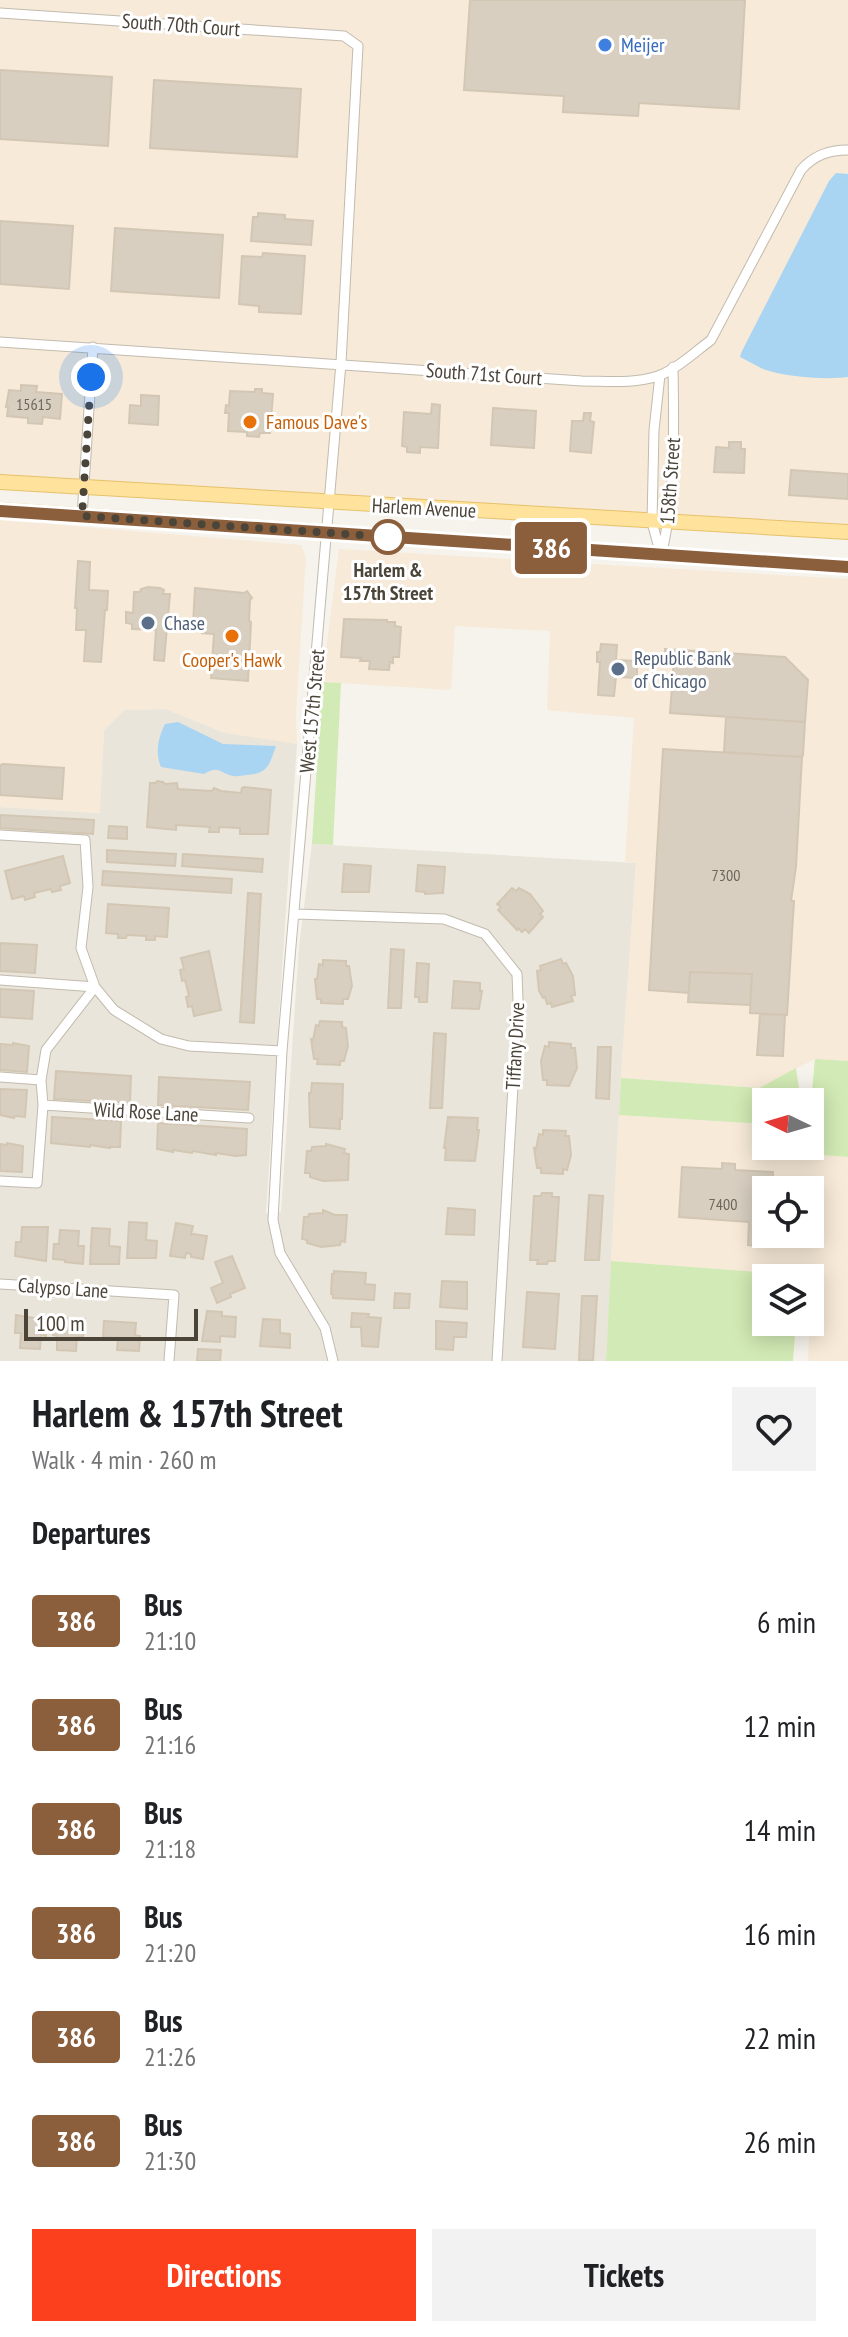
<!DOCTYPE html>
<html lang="en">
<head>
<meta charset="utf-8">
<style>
  :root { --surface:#fff; --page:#f2f2f2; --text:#202124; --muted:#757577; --accent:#fc3f1d }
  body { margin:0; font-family:"PT Sans Narrow",sans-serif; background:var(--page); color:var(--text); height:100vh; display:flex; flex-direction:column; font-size:30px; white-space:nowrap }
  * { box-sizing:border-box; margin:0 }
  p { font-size:26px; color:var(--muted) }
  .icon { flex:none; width:44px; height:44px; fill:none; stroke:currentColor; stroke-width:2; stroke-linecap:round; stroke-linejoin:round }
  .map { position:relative; height:1361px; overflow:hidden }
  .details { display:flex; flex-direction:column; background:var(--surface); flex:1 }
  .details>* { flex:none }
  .badge { padding:0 16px; border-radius:6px; font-size:28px; line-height:52px }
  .needle { width:52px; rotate:275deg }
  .tools { position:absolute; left:752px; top:1088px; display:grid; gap:16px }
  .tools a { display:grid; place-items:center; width:72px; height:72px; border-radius:0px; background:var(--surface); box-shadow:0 4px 20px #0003; font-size:40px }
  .scale { position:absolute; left:24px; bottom:20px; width:174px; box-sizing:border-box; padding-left:8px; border:4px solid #4b4439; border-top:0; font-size:22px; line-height:28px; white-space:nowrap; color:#4b4439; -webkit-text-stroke:6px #fff; paint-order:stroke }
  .you { position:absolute; width:40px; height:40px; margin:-20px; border:6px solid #fff; border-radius:50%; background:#1a73e8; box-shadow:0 0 0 12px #1a73e833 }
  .map>.badge { position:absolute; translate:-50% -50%; box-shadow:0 0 0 4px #fff }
  h2 { padding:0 32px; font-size:30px; line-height:72px }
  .round { display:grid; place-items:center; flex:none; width:84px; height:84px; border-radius:0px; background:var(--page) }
  .overview { display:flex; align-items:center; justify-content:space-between; height:136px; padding:0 32px }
  h1 { font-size:38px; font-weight:700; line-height:60px }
  .action { display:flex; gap:16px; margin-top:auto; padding:16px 32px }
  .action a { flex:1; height:92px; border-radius:0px; background:var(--accent); color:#fff; font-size:32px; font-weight:700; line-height:92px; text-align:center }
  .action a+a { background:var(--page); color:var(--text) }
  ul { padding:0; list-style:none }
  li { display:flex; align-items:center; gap:24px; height:104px; padding:0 32px }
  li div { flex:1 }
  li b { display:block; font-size:30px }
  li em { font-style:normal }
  li .badge { min-width:88px; font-weight:700; text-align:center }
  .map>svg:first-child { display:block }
</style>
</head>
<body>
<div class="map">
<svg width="848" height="1361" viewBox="0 0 848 1361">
  <rect width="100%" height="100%" fill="#f6f3ec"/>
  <path fill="#eae5da" d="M166,709l59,24 55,4 17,7 -31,469 15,-1 18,-266 13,-102 324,19 -15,215 -15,283h-606v-554l99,6 5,-83 20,-20z"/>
  <path fill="#f7ead8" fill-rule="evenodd" d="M0,0h848v524l-848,-49z
    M0,520l301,25 5,13 -10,155 1,31 -72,-11 -59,-24 -42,1 -20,20 -4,83 -100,-6z
    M339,549l509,30v482l-33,-2 -56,29 -138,-10 15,-215 -11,-2 9,-143 -87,-8 3,-79 -95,-5 -4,64 -129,-8z
    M619,1115l147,9v22h44v-19h10l1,28 27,2v204h-40l4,-85 -201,-15zM766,1190h44v44h-44z"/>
  <path fill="#d2eab5" d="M322,682l19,1 -8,162 -21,-1z
    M815,1059l33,2v96l-27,-2 -1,-28 -8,-36z
    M796,1068l5,34h-35v22l-147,-9 2,-37 138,10z
    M611,1261l188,14v3h-33v44h30l-3,39h-187z"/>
  <path fill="#a9d4f2" d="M836,173l12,1v203c-22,3 -64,0 -85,-8 -8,-4 -15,-8 -23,-12l1,-4 88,-172z
    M178,722l45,22 53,2c-7,19 -7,27 -29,29 -5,0 -9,2 -13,1 -14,-2 -14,-12 -30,-2l-43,-7c-6,-14 -3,-29 4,-43z"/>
  <path fill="#d8cfc1" stroke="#d3c7b4" stroke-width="2" d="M470,0h275l-6,109 -100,-6 -1,13 -75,-4 1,-16 -100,-6z
    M0,70l112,7 -4,69 -108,-7z
    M154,80l147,9 -4,68 -147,-9z
    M258,213l27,2v4l28,2 -2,24 -60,-4 2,-24h5z
    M0,221l73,5 -4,63 -69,-5z
    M115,228l108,7 -4,63 -108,-7z
    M263,253l42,3 -4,58 -42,-2v-6l-20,-2 3,-48 20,1z
    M21,385l16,1 -1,6 26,2 -2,25 -17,-2 -1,7 -14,-1v-5l-21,-2 1,-9h-2l3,-17 12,1z
    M255,389h7v4l11,1 -3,39h-10l-1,4 -12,-1v-4l-19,-1 1,-18h-4l1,-8 3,1 1,-15 25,1z
    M141,395l18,1 -1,29 -29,-2 1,-18 11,1z
    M432,404l8,1 -2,43 -18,-1v6l-13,-1v-5l-5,-1 2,-34 27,2z
    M493,408l43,3 -2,37 -43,-3z
    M584,413h7l-1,8 4,1 -3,31 -21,-2 2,-30h11z
    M729,442h12v7h4l-1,24 -30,-1 2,-25 13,1z
    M791,470l57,4v25l-59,-4z
    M78,561l12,1 -1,28 19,1 -1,19h-2l-4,52 -17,-1 2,-31h-10l1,-22h-2z
    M148,587l12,1 4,2 -1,4h7l-6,67 -10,-1 2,-30 -24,-1v-5l-6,-1v-11l7,1 1,-21h6l1,-3z
    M195,588l49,5 3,-2 5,7 -2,2 -1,21 2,1 -3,59 -37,-3 3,-44 -12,-1 1,-7 -10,-1z
    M344,619l43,1v2h8v4l6,1 -2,30h-6v6l-3,-1 -1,8 -20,-1 1,-8h-10l1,-3 -20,-1z
    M601,644l16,1 -1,15 21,1v17l-21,-1 -2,19 -16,-1 2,-33h-3v-10h3z
    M665,649l120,8 23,23 -3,42 -135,-9 4,-54h-10z
    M726,717l79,5 -2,33 -1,2 -78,-5z
    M663,749l139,8 -6,110 -5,34h3l-7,114 -37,-2 2,-39 -62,-2 -1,21 -40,-3z
    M3,764l61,4 -2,31 -62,-4v-30z
    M157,781l6,1 2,2 12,-1 1,6 34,2 2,-3 7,3 20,2 1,-5 2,-1 27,3 -3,44h-28v-6l-21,-1v5h-10l1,-5 -34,-2v5l-29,-3 3,-44h6z
    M0,815l94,5 -1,14 -93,-6z
    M109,826l18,1v12l-19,-1z
    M107,850l69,4 -1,12 -68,-4z
    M183,854l80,5 -1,13 -80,-6z
    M63,856l7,27 -10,3 1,4 -9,2 -1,-3 -17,4 1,4 -10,3 -1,-4 -12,3 -7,-28z
    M344,864l27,2 -2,26h-27z
    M418,865l27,2 -2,26 -18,1v-2l-9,-1z
    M103,871l129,8 -1,14 -129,-8z
    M512,888l4,3 3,-3 11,6 13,17 -3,3 3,3 -14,16 -4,-4 -3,3 -4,-4 -1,2 -19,-20 3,-3 -4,-3z
    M248,893l13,1 -7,129 -14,-1z
    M108,904l61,4 -2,29 -12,-1v4h-9v-4l-19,-1 -1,3h-8v-4l-12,-1z
    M0,943l37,2 -2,28 -35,-2z
    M391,949l13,1 -3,58h-13z
    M209,951l12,59 -27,6 -2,-10 -4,1 -2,-10 3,-1 -4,-16 -3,1 -2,-11 4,-1 -3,-11z
    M561,959l2,5 3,-1 7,13 2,19 -4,1 2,5 -21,6 -1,-4 -4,1 -2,-7 -2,1 -4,-7 -2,-20 4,-1 -1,-4z
    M323,960l23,1v5h3l3,20 -4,13h-5v5l-22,-1v-4h-4l-2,-20h2l2,-15 4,1z
    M417,963l12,1 -2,38h-8v-5h-4z
    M690,972l62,2 -2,31 -62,-3z
    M454,981l26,2v8h2l-3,18 -27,-1z
    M0,989l34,2 -2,28 -32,-2z
    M760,1014l25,1 -2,41 -26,-1z
    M320,1021l22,1v5l4,1 2,18 -4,15h-4v4l-23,-1 1,-5h-4l-3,-20 2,1 3,-15 3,1z
    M434,1033l12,1 -4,74h-12z
    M549,1042l22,2v4h4l2,20 -8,18 -22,-1v-5h-4l-2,-19 4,-15 4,1z
    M13,1043l16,3 -2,26 -27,-2v-26l13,1z
    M598,1047h13l-2,52 -13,-1z
    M56,1071l75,5 -1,27 -76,-4z
    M159,1077l91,5 -2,28 -90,-5z
    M312,1083l31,1 -1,35h-2v10l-30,-2 -1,-34h2z
    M0,1089l27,1 -2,27 -10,-1 -1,2 -14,-3z
    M52,1117l69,4 -1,26h-10v1l-20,-3v2l-39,-4z
    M448,1117l30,1 -1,12h2l-4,31 -30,-1 1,-12h-2z
    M158,1123l89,6 -1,26 -10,1 -20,-3v2l-23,-4 -1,2 -19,-3v2l-16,-3z
    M543,1130l23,1 -1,5h4l2,19 -4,15 -4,-1v5l-22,-1v-5h-4l-3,-20 2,1 3,-15 4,1z
    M7,1143l16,3 -1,26 -22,-1v-27l7,1z
    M326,1144l19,5 -1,4 5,1 -1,26 -25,1 -13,-4v-4h-5l2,-22h4l1,-4 14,-1z
    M722,1163l13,1v6l38,2 -1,18h-6v44h3v13l-21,-2 1,-23 -70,-5 3,-50 40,2z
    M542,1193h10v4h7l-4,64h-7l-1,3h-10l1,-4h-8l4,-64h7z
    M589,1195l14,1 -4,64h-14z
    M448,1208l27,2 -1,25 -28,-1z
    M323,1210l12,5h12l-2,27 -4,-1 -1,4 -19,2 -14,-4v-3l-5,-1 2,-22h4l1,-3 14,-1z
    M129,1222l18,1 -1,17 11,1 -1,17h-29z
    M176,1223l17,3 -2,9 3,-1 13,2 -4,23 -12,-2v-3l-5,-1 -1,5 -15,-2z
    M22,1227h26l-2,34 -31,-5 1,-14h5z
    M92,1228l18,1 -1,17 11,1 -1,17h-29z
    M60,1230l19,1 -1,15h6l-1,18 -18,-2v-2l-12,-1 1,-15h5z
    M232,1256l13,32 -15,6 1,3 -14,6 -6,-15 12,-5 -8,-21z
    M334,1271l32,2 -1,11 10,1 -1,15 -41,-2v-3l-2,-1 1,-20h2z
    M442,1281l25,1v27l-27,-2z
    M527,1292l32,2 -4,55 -32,-2z
    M395,1293l15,1 -1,14h-15z
    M582,1296h15l-4,65 -14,-1z
    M207,1311l15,1v4l14,1 -1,20 -15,-1v6l-18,-1z
    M352,1313l17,1 -1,3 13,1 -3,29 -16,-1 -1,-19h-10z
    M16,1315l31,5 -1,16 -5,-1 -1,14 -20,-1 1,-15h-6z
    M66,1318l19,1 -2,18h-6l-1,14 -19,-1v-14l-4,-1 1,-15 12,1z
    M263,1319l17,1v13l10,1v14l-30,-2z
    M104,1321l32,2 -1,12 5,1 -1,15 -22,-1 1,-12 -15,-1z
    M436,1321l31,2 -1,14h-12l-1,13 -17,-1z
    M198,1349l23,1 -1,11h-23z"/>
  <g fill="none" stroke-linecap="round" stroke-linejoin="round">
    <g stroke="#c2bbae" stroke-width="11">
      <path id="minor" d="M0,13l344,23 14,10 -17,317 -59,688 -9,169 7,33 45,75 8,33
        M0,342l582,39c25,0 52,3 76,-5 19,-7 37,-24 53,-36l90,-170c13,-15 28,-20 47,-20
        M82,516l11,-169
        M660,552l-8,-30 2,-92 6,-55
        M661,556c15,-62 13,-126 12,-189
        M0,835l85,5 3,47 -7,61 14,39 19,23 47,29 28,7 93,5
        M296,914l148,5 41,15 32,40 1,26 -21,361
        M0,980l95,7
        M0,1077l41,3
        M43,1105l206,13
        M0,1181l37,2 6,-78 -2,-25 5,-30 49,-63
        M0,1284l174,11 -5,66"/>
    </g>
    <g stroke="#e6c16a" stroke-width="16">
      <path id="primary" d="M0,482l848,50
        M0,510l848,57"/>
    </g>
    <use href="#minor" stroke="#fff" stroke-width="9"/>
    <use href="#primary" stroke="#ffe39c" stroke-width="14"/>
  </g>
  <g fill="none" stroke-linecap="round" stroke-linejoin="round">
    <g stroke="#fff" stroke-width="18">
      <path id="line" d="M0,511l848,56"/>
    </g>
    <use href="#line" stroke="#8b5e3c" stroke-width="12"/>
    <path stroke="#4b4439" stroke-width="8" stroke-dasharray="0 14.4" d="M91,377l-9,139 306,21"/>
  </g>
  <circle fill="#3f7fe0" stroke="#fff" stroke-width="3" cx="605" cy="45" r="8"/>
  <g fill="#e8710a" stroke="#fff" stroke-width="3">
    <circle cx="250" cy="422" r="8"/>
    <circle cx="232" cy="636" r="8"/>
  </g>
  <circle fill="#fff" stroke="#8b5e3c" stroke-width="4" cx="388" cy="537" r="16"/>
  <g fill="#5c6f8a" stroke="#fff" stroke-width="3">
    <circle cx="148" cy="623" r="8"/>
    <circle cx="618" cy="669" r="8"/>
  </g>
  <g text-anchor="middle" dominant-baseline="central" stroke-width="6" stroke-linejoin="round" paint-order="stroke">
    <g font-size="16" fill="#6e675b">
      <text x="34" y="404">15615</text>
      <text x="726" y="875">7300</text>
      <text x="723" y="1204">7400</text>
    </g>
    <g font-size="20" fill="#4b4439" stroke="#fff">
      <text transform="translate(181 25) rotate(4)">South 70th Court</text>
      <text transform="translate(484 374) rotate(4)">South 71st Court</text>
      <text transform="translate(670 481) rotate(-86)">158th Street</text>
      <text transform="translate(424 508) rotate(3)">Harlem Avenue</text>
      <text transform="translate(312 711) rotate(-85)">West 157th Street</text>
      <text transform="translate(515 1046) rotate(-87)">Tiffany Drive</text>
      <text transform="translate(146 1112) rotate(3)">Wild Rose Lane</text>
      <text transform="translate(63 1288) rotate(4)">Calypso Lane</text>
    </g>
    <g font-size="20" fill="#366cbe" stroke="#fff" text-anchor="start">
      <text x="621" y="45">Meijer</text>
    </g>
    <g font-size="20" fill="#c56008" stroke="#fff" text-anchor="start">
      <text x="266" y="422">Famous Dave's</text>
      <text x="232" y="660" text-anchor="middle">Cooper's Hawk</text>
    </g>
    <g font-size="20" font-weight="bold" fill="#4b4439" stroke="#fff">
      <text x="388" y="570">Harlem &amp;<tspan x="388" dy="23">157th Street</tspan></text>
    </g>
    <g font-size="20" fill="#4e5e75" stroke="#fff" text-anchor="start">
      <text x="164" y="623">Chase</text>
      <text x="634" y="658">Republic Bank<tspan x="634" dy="23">of Chicago</tspan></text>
    </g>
  </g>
</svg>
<div class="tools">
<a><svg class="needle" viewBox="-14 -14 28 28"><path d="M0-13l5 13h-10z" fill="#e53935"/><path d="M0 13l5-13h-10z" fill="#757577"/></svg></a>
<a><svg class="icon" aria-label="locate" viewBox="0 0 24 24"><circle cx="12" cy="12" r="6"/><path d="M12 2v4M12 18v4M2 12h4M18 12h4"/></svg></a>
<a><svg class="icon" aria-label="layers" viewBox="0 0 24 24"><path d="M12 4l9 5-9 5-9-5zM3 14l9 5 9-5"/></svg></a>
</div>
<div class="scale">100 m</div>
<div class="you" style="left:91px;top:377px"></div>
<b class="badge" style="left:551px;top:548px;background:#8b5e3c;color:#fff">386</b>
</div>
<section class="details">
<div class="overview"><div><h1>Harlem &amp; 157th Street</h1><p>Walk · 4 min · 260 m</p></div><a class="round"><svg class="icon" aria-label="heart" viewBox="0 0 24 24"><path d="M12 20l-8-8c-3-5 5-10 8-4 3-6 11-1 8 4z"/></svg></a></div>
<h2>Departures</h2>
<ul>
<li><span class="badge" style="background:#8b5e3c;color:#fff">386</span><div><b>Bus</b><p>21:10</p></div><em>6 min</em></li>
<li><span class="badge" style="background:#8b5e3c;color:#fff">386</span><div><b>Bus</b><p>21:16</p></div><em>12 min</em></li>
<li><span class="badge" style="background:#8b5e3c;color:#fff">386</span><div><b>Bus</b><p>21:18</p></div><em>14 min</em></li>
<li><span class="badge" style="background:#8b5e3c;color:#fff">386</span><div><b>Bus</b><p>21:20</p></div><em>16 min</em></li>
<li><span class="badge" style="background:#8b5e3c;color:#fff">386</span><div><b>Bus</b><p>21:26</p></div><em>22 min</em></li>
<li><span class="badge" style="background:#8b5e3c;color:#fff">386</span><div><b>Bus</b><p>21:30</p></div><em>26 min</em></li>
</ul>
<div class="action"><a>Directions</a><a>Tickets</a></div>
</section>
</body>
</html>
